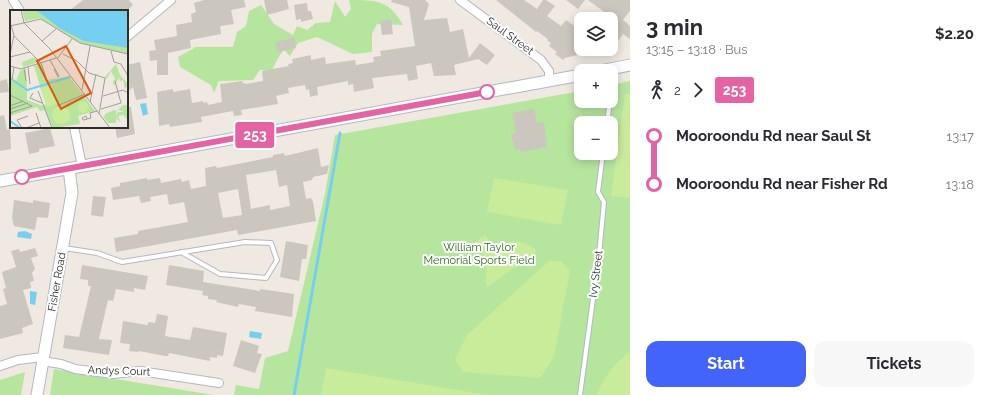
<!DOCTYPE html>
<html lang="en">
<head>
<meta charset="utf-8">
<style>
  :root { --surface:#fff; --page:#f7f7f7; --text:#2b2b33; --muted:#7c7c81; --accent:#4264fb }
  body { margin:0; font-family:Raleway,sans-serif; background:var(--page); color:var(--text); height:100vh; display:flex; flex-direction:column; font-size:15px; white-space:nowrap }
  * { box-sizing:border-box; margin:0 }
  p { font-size:13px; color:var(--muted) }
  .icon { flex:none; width:22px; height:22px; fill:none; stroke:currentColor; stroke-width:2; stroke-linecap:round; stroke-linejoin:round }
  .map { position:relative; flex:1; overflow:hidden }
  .sheet { display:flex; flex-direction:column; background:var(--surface); width:360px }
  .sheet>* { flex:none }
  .badge { padding:0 8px; border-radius:3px; font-size:14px; line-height:26px }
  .fabs { position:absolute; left:574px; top:12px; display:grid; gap:8px }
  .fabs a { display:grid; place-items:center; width:44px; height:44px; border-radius:8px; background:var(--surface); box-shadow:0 2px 10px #0003; font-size:20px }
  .map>.badge { position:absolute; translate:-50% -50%; box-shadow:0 0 0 2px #fff }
  .legs { display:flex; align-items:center; gap:6px; height:44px; padding:0 16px; font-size:13px }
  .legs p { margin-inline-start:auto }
  .overview { display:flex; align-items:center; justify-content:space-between; height:68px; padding:0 16px }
  h1 { font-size:22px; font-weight:700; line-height:30px }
  .action { display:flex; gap:8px; margin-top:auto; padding:8px 16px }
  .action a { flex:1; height:46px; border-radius:12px; background:var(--accent); color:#fff; font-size:16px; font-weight:700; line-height:46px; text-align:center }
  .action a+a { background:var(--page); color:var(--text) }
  ul { padding:0 16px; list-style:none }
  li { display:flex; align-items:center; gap:14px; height:48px; font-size:15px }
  li i { display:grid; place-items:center; width:6px; height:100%; margin:0 5px; background:currentColor }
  li i::after { content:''; width:10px; height:10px; margin:-5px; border:3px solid; border-radius:50%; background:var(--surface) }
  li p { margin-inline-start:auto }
  li:first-child i { background:linear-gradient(#0000 50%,currentColor 0) }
  li:last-child i { background:linear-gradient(currentColor 50%,#0000 0) }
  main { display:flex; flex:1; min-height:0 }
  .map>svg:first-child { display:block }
</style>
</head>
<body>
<main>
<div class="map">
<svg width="630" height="395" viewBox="0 0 630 395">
  <rect width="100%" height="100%" fill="#efe9e1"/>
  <path fill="#b6e59e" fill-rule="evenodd" d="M349,0c28,0 40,0 54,25l-26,-1 -5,10v18l-19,2 -36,-17 -19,6 -8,13 -6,-6 -6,8 -6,12h-12l-7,10 -34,1 -5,12 -3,-8 -31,-18 -2,-10 18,-10h37l4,-15 9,-6 3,-15 12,-6 13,19 19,11 4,-9 10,4 9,-7 14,-1 5,-21 10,16 6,-8z
    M630,81v314h-396l2,-10 23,4 6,-31 23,-7 37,-157 10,-59 246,-44v10h30v-16zM581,123h30v30h-30z
    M54,369l160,26h-164z
    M25,372l-4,23h-21v-15z"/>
  <path fill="#c9ec9a" d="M625,94h5v104l-19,-2z
    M494,178l74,12 -7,35 -74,-13z
    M485,235l11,13c18,-8 24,-10 41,3l-50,36c-2,-7 -1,-11 0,-19 1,-9 -8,-18 -13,-25z
    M549,261h12l9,10 -16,86 -14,21 -77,-6 -8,-13 12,-24z
    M630,352v43h-33c6,-17 18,-33 33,-43z
    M326,368l162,27h-167z"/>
  <path fill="#75cff0" d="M146,103l2,11 -5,2 -3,-12z
    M25,231l7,3 -1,5 -14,-2 1,-5z
    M30,291l7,1 -2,13 -5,-1z
    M250,331l12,2 -1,6 -12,-2z"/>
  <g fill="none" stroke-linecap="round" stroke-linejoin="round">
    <path stroke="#75cff0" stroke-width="3" d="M294,395l46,-262"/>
  </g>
  <path fill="#cbc7bf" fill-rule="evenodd" d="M83,0h46l4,5 -6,6h-58z
    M204,0h40l2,7 -15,3 3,14 -14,2 1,8 -31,6 1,8 -23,5v22h-11v-15l-7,1 -1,-10 7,-1 -2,-10 23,-4 -1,-11 16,-3 -1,-8 5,-2 -2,-9z
    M264,0h23l2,9 -22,6z
    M392,0h33l4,4 -5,16 23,-2 3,14 13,-3 6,29 11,-15 15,12 -8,10 -9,-6 -24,6 2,10 -22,1 -3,-13 -15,3 2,13 -10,2 -1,-7 -35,4 2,10 -20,4 -1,-8 -5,1v-4l-31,6 1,8 -8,2 -1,-8 -3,1 -1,-5 -17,3 1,5 -13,3 2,8 -37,6 1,5 -8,1 -1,-5 -32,6 1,5 -32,5 -1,-3 -10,2 -2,-34 16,-3v3l17,-3 2,14 11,-2v2l4,-1 1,3 14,-3 -2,-18 22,-3 1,2 3,1 17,-3 -1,-10 27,-5 -1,-2 5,-1 -1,-4 19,-4v5l14,-3 1,7 29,-4 1,5 18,-3 -1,-5 8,-1 -1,-5 35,-5 -6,-39 -18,-5z
    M496,0h28l13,9 6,-9h3l9,6 -8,10 14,10 5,-6 15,11v19l-4,5 -12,3 -2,2 -8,-6 2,-2 -8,-6 2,-3 -4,-3 1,-1 -11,-8 -1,1z
    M566,0h19l-7,9z
    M588,0h42v11l-7,9 7,6v13l-7,-5 -12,17v-34z
    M307,3l1,8h3l2,8 -12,3v-3l-5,1 -2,-15z
    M391,19l2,15 -11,1 -2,-14z
    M294,37l2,11 -19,4 -2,-9z
    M140,62l7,36 -11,2 -3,-13 -6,5v-27z
    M7,79l2,13 -9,1v-12z
    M127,107h4l4,27 -18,4 -2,-11h12z
    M534,109l3,14 7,-1 3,25 -26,5 -1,-3 -5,1 -4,-16 5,-1 -4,-20z
    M4,115l3,15 3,-1 1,20 -11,2v-35z
    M50,128l5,18 -16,3v3l-10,2 -4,-21z
    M318,148l3,19 8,-2 -2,9 -14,3 -1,3 -9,2 3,17 5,-1 2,4 3,19 -78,14 -1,-5 -121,22 -2,-14 24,-4v-3l50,-9 -4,-20 -15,3 -2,-11 -17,3 1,4 -10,2 -2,-7 -26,4 -2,-12 9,-2v-3l27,-5v2l13,-2 1,5 20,-4 1,3 7,-2 2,9 15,-3 -1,-18 11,-2 1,2 21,-4 35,-7v-2l11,-2 1,3zM276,170l3,17 8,-2 3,21 -20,4v-5l-19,4 -5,-34zM238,189l4,26 -19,3 -5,-25z
    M93,196l13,1 -3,20 -12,-2z
    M14,200l19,3v-3l17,3 -2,15 -11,-1 -2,13 -21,-4 -2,-8z
    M286,241l22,4 -2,14h-4l-3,22 -19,-4z
    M35,248l3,8 -7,2 4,11 -3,4 2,8 -4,1 1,6 -8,2 10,34 -11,4 1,5 -23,6v-33l7,-2 -4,-15 3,-1 -4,-16 14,-5 -5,-16 8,-2 1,3z
    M82,265l66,11 -3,14 -11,-2v4l-18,-3 -3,12 -5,-1 -9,39 13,1 -3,15 -46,-7 2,-13 14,2 12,-51h-3v-6l-8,-1z
    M169,265l35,6 -1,11 57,9v-2l34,5 -2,23 -37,-6 1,-4 -17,-3 -1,3 -22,-5 1,-2 -9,-1v-3l-6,-1 1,-4 -37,-6z
    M157,314l11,2 -3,20 25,4 3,-13 34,6 -4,23 -6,-1v3l-7,-1v4l-41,-8 -1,3h-3l-26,-5 -1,1 -9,-1 1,-7 -10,-1 3,-22 25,4v-3l7,1z
    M241,340l18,6 -2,7 5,1 -7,19 -22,-7z"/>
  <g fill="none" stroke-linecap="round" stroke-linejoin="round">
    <g stroke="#b4b7c1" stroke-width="6">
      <path id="lane" d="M607,123l3,-22
        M64,248l33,5 25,9 123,-20 26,1 6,17 -11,18 -46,-4 -39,-22
        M580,395l19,-140 5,-53 -6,-10 5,-39"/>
    </g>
    <g stroke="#b4b7c1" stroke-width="10">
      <path id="street" d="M13,0l7,11
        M460,0l81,60 8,11v9
        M127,37l44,-37
        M74,127l8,39
        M42,361l19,3 14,5 38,5 27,-3 79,12
        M0,366l18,-6 25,-3"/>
    </g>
    <g stroke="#b4b7c1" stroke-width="13">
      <path id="secondary" d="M600,71l30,-6
        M0,181l581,-106
        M37,395l35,-202 -3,-24"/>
    </g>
    <use href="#lane" stroke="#fff" stroke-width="4"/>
    <use href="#street" stroke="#fff" stroke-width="8"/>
    <use href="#secondary" stroke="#fff" stroke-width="11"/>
  </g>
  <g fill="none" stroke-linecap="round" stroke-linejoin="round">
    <g stroke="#fff" stroke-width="9">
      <path id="line-1" d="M22,177l465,-85"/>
    </g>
    <use href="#line-1" stroke="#e463a4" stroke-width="6"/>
  </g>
  <g fill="#fff" stroke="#e463a4" stroke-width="2">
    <circle cx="487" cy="92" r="7"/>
    <circle cx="22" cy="177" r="7"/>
  </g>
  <g text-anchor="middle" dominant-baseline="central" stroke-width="4" stroke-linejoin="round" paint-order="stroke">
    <g font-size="11" fill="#2e2e2e" stroke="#fff">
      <text transform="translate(510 36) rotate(36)">Saul Street</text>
      <text transform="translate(596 274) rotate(-83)">Ivy Street</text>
      <text transform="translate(57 282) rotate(-80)">Fisher Road</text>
      <text transform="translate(119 371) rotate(2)">Andys Court</text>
    </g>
    <g font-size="11" fill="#2c6e1b" stroke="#fff">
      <text x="479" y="247">William Taylor<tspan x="479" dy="13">Memorial Sports Field</tspan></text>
    </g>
  </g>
  <g transform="translate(10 10)">
    <rect width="118" height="118" fill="#efe9e1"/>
    <path d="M12,0h14l23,18 69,8v18l-48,-11 -40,-25 -15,3zM25,47l4,5 -16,5 -1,-5zM31,54l6,16 22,-4 26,35 -17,5 2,8 -27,4 -8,-18 -5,1 -3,-4 -27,9v-40l6,5 4,-10 6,-2 1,21 13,-4 -6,-20zM30,77l6,17 -3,2 -16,-6v-9zM106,54l4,11 8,9 -3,5 -2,-9 -3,1 -1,-3 -5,8 -1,-5 2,-2 -4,-8 -4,8 -2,-2zM113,95h5v15l-5,-5 -5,1 3,7 -5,-5v5h-8l-4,-5 1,-4 9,-4 3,1 -2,5 3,-4h6l-6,-2z" fill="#b6e59e" fill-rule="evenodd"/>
    <path d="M41,75l6,19 -10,3 -6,-19zM67.5 97a5.5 5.5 0 1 1 11 0a5.5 5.5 0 1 1-11 0ZM42 105a9 9 0 1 1 18 0a9 9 0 1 1-18 0Z" fill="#c9ec9a"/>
    <path d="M26,0h92v38l-44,-7 -25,-13z" fill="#75cff0"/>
    <path fill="none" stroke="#75cff0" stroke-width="2" d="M3,70l14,10 43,-13M0,111l10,7"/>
    <path fill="none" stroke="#a29e99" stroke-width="1" d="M11,0l3,13 26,26 60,79M0,12l4,13 -4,20M0,16l31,-7 39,24 48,11M4,26l27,27M32,31l14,-12M101,41l3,11 7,2 7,12M53,44l14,7 12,12 16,5 -6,36M0,47l20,-5M47,49l15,-20M40,50l9,16 -1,1 -4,-8M31,53l5,14M0,56l11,3 35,-11M18,57l2,17M14,58l2,13M2,70l2,-13M72,80l8,-44M28,81l14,37M23,83l-3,5 12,5M0,85l22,11 -22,7M93,86l20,-6 5,3M80,92l6,-28M0,96l13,-5M47,96l28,-12M0,99l18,-6M91,99l20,-6 -6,-22M26,103l5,15M77,109l-1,-3 -4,2 1,2h1l3,-1 4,-1 -1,-5 7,-2M12,118l-5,-8 11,-4M16,118l13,-5"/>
    <path fill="#df570e" fill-opacity="0.15" stroke="#df570e" stroke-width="2" d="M56,36l25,47 -30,16 -24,-48z"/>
    <rect width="118" height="118" fill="none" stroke="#2e2e2e" stroke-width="2"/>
  </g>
</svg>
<div class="fabs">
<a><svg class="icon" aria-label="layers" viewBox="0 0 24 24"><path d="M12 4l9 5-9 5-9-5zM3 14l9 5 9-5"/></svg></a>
<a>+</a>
<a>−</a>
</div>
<b class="badge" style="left:255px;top:135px;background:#e463a4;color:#fff">253</b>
</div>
<section class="sheet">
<div class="overview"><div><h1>3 min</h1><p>13:15 – 13:18 · Bus</p></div><b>$2.20</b></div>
<div class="legs"><svg class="icon" aria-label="walk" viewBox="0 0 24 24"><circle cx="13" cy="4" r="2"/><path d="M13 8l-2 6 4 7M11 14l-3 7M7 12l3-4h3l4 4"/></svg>2<svg class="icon" aria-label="forward" viewBox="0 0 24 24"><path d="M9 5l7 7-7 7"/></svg><b class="badge" style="background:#e463a4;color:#fff">253</b></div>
<ul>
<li><i style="color:#e463a4"></i><b>Mooroondu Rd near Saul St</b><p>13:17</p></li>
<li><i style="color:#e463a4"></i><b>Mooroondu Rd near Fisher Rd</b><p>13:18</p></li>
</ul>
<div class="action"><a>Start</a><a>Tickets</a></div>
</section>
</main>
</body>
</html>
